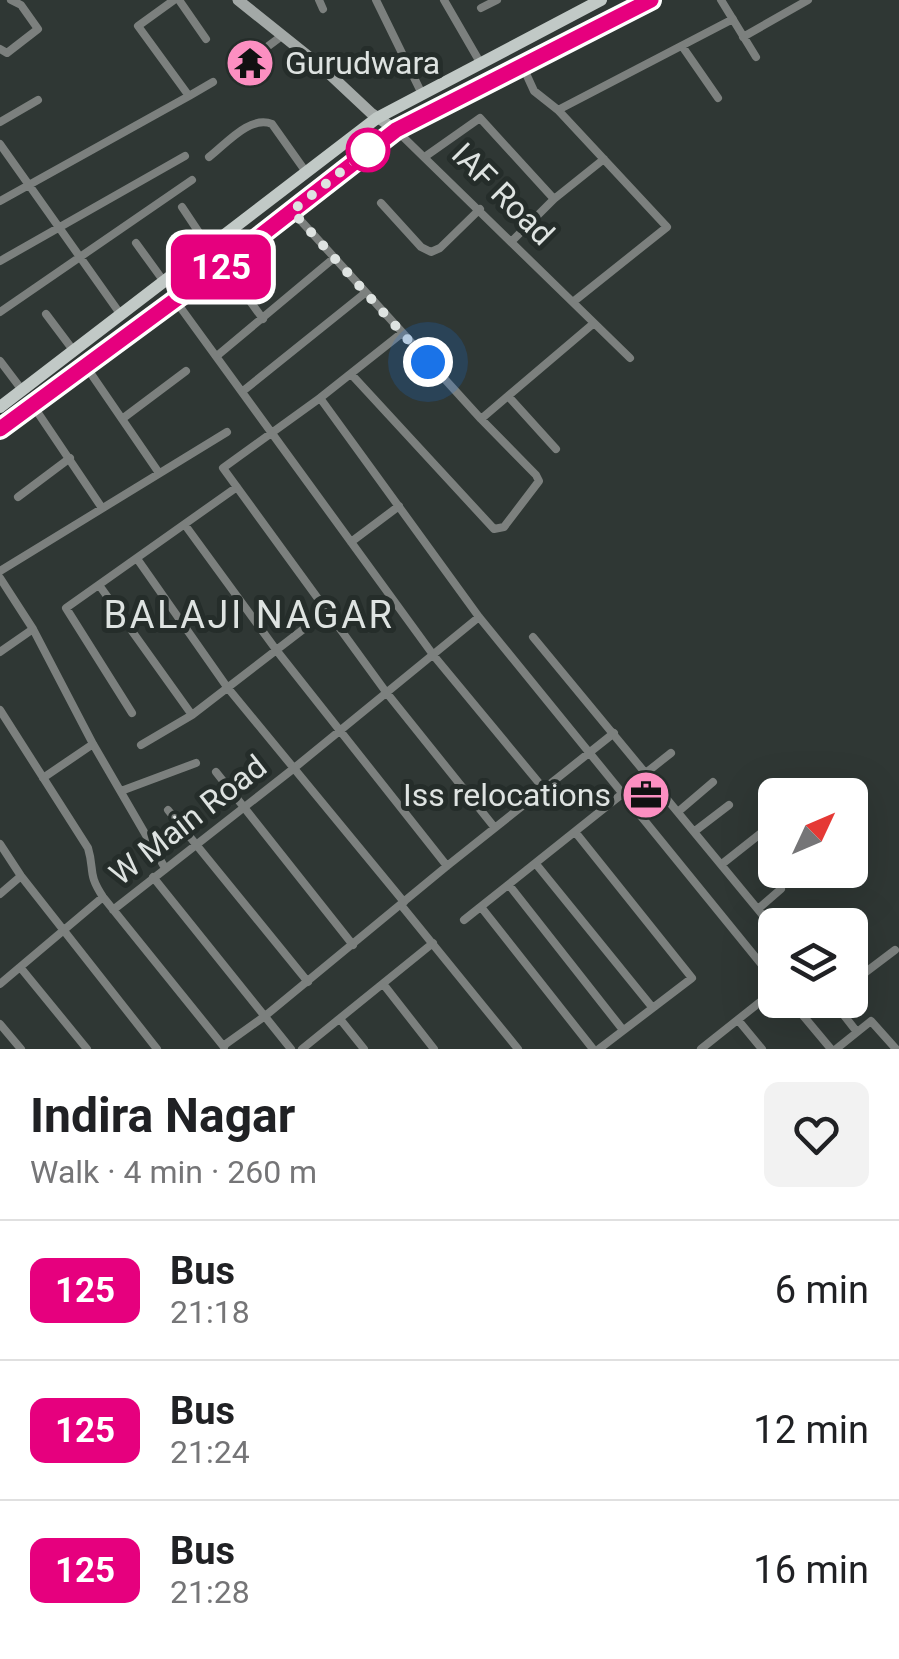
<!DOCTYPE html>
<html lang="en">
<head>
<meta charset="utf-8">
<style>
  :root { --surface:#fff; --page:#f2f2f2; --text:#202124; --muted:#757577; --line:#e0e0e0 }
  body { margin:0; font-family:Roboto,sans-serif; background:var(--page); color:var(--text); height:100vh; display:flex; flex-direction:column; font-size:38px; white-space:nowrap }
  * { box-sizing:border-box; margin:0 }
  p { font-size:32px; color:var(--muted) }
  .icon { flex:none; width:55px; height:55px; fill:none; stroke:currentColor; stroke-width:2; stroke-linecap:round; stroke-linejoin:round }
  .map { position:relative; height:1049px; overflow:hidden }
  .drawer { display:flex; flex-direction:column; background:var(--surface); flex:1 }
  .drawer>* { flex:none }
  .badge { padding:0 20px; border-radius:15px; font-size:35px; line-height:65px }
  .needle { width:65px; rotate:46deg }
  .controls { position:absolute; left:758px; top:778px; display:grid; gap:20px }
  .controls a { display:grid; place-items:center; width:110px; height:110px; border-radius:15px; background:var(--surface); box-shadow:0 10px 40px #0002; font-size:50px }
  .you { position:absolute; width:50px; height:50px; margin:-25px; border:8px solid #fff; border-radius:50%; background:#1a73e8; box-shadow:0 0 0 15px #1a73e833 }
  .map>.badge { position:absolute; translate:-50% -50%; box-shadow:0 0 0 5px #fff }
  .round { display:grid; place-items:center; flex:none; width:105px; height:105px; border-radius:15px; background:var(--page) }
  .headline { display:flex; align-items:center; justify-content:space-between; height:170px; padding:0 30px }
  h1 { font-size:48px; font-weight:700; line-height:75px }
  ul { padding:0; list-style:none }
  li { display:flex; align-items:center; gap:30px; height:140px; padding:0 30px; border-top:2px solid var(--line) }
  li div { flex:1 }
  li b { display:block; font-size:38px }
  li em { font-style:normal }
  li .badge { min-width:110px; font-weight:700; text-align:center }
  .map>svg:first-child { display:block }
</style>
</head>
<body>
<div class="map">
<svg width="899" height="1049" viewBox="0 0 899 1049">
  <rect width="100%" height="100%" fill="#2f3734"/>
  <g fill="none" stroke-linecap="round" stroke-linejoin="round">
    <path stroke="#7c807e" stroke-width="8" d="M179,0l27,39
      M319,0l4,9
      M376,0l46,94
      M444,0l37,64
      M721,0l35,57
      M481,8l16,-8
      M743,37l65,-37
      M682,46l36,52
      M0,49l7,4 31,-24 -17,-24 -10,-5
      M247,62l36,-27
      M523,67l11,24 24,19 109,117 -94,75
      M189,96l24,-14
      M558,110l175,-91
      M0,122l38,-22
      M396,130l234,228
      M0,144l121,171
      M426,156l54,-38 74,81
      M209,157c17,-13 41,-42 63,-33l34,48
      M0,201l189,-105 -51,-70 36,-26
      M381,203l40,44 10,5 9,-4 40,-39
      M182,207l28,42
      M292,211l189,208 55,56 3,6 -35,46 -10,2 -143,-155
      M511,242l43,-43 50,-40
      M136,243l29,40
      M0,261l185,-105
      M224,265l39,54
      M175,300l259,356 110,133
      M0,312l192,-132
      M46,314l27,36
      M402,333l-82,65 -97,70 163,224 109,136
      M218,355l116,-97
      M0,361l22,29
      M85,365l74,108
      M243,391l122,-98
      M508,396l48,53
      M320,398l159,219 296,364
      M32,404l70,104
      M122,419l64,-48
      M481,419l113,-96
      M18,497l52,-39
      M185,525l92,126 170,215
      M351,542l48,-36
      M138,560l89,127 177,215
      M0,571l227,-139
      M0,578l33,51 -33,23
      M99,585l93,130 -51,30
      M33,629l60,115 72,124
      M533,637l242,293
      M0,710l88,138c7,23 -1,25 15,49l121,150
      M132,713l-66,-105 171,-121
      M192,715l135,-104
      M216,772l137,173
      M647,772l24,-19
      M43,778l50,-34
      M121,791l75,-28
      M168,810l140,172
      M679,811l34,-29
      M695,831l34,-26
      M576,833l116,145 -93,71
      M0,844l21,32 136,173
      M536,864l116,143
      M722,864l43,-34
      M153,877l138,172
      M509,885l114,145
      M0,894l21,-18
      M401,905l117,144
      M481,907l112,142
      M758,909l23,-20
      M113,910l180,-141 186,-152
      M464,920l158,-126
      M848,925l7,-6
      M20,967l67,82
      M0,984l103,-87
      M850,984l45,-34
      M384,985l50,64
      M790,1000l41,49
      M832,1000l25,32
      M340,1019l24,30
      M738,1020l24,29
      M0,1024l21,25
      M223,1046l42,-30 182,-150 167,-133
      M302,1049l131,-106
      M701,1049l74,-59
      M836,1049l35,-28 25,28"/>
    <path stroke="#a3a9a7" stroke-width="11" d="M238,0l85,68 48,45 25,17"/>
    <path stroke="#c1c9c6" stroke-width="12" d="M0,407l377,-289 224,-118
      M0,429l224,-164 172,-135 255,-130"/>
  </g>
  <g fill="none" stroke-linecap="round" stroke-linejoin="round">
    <g stroke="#fff" stroke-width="22">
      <path id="line" d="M0,429l224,-165 172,-134 255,-130"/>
    </g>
    <use href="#line" stroke="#e6007e" stroke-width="15"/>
    <path stroke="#dee3e1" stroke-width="10" stroke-dasharray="0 18" d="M368,150l-76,61 136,151"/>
  </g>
  <defs>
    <g id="temple-disc" transform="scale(2.5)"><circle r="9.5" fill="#fc8fc1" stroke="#252d2a"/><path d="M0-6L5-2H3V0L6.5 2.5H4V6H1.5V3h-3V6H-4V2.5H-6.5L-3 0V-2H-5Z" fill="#111"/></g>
    <g id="office-disc" transform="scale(2.5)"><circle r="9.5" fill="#fc8fc1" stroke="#252d2a"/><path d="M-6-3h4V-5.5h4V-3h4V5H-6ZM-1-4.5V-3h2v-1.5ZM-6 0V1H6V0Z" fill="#111"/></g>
  </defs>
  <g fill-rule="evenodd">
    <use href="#temple-disc" x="250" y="63"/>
    <use href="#office-disc" x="646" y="795"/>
  </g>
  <circle fill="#fff" stroke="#e6007e" stroke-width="5" cx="368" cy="150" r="20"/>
  <g text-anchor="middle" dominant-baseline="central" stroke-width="10" stroke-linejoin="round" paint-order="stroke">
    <g font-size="32" fill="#dee3e1" stroke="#252d2a" text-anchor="start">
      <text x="285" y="63">Gurudwara</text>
      <text x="611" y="795" text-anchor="end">Iss relocations</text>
    </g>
    <g font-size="32" fill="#dee3e1" stroke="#252d2a">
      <text transform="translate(503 194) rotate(45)">IAF Road</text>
      <text transform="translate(188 820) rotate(-38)">W Main Road</text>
    </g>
    <g font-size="38" letter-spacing="2.5" fill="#dee3e1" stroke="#252d2a">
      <text x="249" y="615">BALAJI NAGAR</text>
    </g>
  </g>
</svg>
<div class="controls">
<a><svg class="needle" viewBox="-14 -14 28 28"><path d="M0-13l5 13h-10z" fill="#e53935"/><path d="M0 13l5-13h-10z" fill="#757577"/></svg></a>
<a><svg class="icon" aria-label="layers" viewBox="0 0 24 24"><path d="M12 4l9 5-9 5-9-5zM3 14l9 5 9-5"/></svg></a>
</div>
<div class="you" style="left:428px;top:362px"></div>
<b class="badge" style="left:221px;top:267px;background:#e6007e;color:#fff">125</b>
</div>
<section class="drawer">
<div class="headline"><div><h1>Indira Nagar</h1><p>Walk · 4 min · 260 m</p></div><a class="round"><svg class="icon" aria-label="heart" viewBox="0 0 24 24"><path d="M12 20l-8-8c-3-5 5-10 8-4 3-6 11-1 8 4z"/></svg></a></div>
<ul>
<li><span class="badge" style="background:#e6007e;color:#fff">125</span><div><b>Bus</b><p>21:18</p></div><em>6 min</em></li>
<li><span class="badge" style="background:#e6007e;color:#fff">125</span><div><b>Bus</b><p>21:24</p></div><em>12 min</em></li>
<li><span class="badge" style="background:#e6007e;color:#fff">125</span><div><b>Bus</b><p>21:28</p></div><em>16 min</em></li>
</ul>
</section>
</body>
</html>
